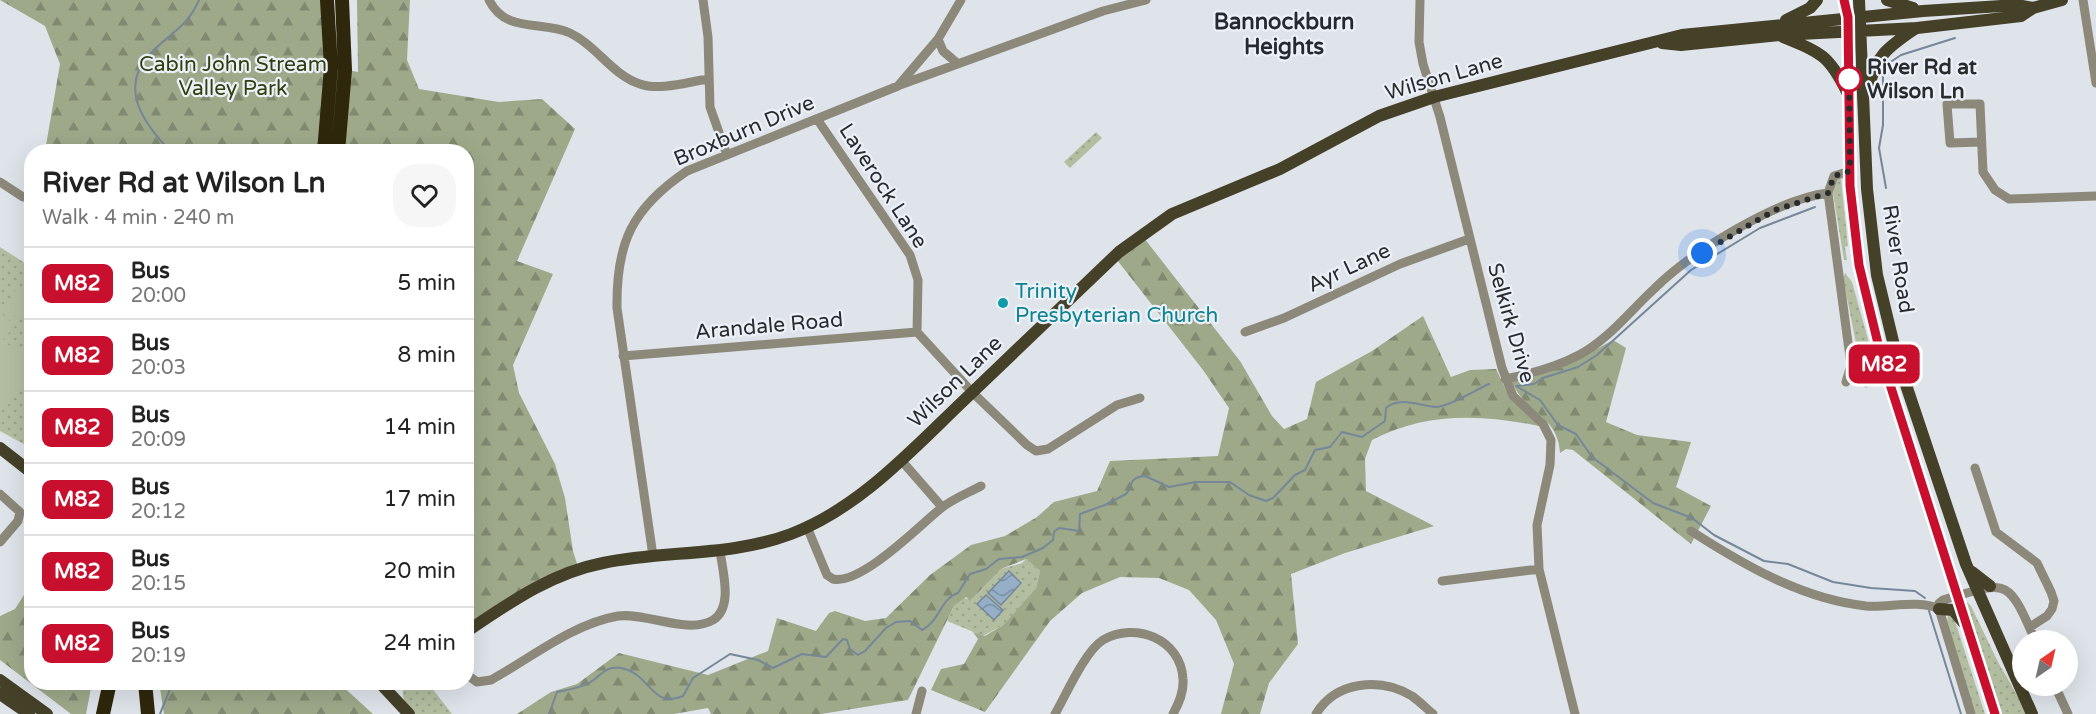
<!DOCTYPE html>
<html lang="en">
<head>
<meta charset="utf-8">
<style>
  :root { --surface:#fff; --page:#f6f6f6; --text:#222; --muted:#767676; --line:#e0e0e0 }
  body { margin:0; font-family:"Varela Round",sans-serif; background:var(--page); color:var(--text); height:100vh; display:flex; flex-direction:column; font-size:22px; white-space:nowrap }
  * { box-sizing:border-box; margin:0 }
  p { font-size:20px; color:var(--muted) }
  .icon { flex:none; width:33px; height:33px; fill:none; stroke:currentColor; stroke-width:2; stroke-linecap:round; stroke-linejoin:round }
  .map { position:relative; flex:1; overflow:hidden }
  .sheet { position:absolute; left:24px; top:144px; width:450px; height:546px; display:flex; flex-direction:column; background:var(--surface); border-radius:24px; box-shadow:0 6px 24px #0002 }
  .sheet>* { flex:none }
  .badge { padding:0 12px; border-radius:9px; font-size:21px; line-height:39px }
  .needle { width:39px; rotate:34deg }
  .fabs { position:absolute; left:2012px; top:630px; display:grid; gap:12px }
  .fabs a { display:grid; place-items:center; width:66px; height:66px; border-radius:50%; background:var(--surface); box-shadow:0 6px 24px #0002; font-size:30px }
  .you { position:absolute; width:30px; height:30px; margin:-15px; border:4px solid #fff; border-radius:50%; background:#1a73e8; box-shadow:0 0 0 9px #1a73e833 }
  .map>.badge { position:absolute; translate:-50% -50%; box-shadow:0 0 0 3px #fff }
  .round { display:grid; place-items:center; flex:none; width:63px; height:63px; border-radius:24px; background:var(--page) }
  .head { display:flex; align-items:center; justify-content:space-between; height:102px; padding:0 18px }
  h1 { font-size:28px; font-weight:700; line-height:45px }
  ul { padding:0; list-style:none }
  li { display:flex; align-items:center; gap:18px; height:72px; padding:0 18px; border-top:2px solid var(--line) }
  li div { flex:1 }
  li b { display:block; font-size:22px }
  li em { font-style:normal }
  li .badge { min-width:66px; font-weight:700; text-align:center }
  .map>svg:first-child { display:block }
</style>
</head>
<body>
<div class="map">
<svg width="2096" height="714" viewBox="0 0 2096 714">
  <defs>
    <pattern id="green-dots" width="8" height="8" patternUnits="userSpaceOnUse" patternTransform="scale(1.5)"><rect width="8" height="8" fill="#b3bea1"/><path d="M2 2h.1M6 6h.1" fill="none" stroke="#9aa38b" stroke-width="1.8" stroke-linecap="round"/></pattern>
    <pattern id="forest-firs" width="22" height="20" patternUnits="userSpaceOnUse" patternTransform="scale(1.5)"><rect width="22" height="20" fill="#9ea98a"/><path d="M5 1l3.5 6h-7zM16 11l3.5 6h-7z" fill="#818a71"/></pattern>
    <pattern id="water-waves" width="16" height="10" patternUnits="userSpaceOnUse" patternTransform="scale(1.5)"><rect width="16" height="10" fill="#95afc7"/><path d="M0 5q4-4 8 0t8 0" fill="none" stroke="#7a8fa2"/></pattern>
  </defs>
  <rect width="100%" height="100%" fill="#dfe4eb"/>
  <path fill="url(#green-dots)" d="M1096,132l6,6 -32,30 -6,-6z
    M1838,178l3,1 7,67 -3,1 2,13h-3l-11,-67z
    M0,247l31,20v181l-31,-17z
    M1845,273l7,9 28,100 -15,6 -22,-110z
    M1026,559l14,12 -4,17 -33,37 -20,11 -36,-15 7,-15 10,-8 7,2 30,-31 21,-6z
    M1965,600l6,6 28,58 29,50h-28z
    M1949,613l5,5 31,96h-11l-27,-94z
    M406,683h22l24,31h-38c-8,-10 -16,-19 -8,-31z"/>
  <path fill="url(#forest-firs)" d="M0,0h327l4,67 27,5 -1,-72h53l-3,60 12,29 80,13 43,-3 33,30 -58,132 36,13 -40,91 6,28 36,71 10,34 8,53 6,19 -112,62 -1,-480 -421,-1 15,-87 -15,-38z
    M1144,238l96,123 32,55 12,13 23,-10 9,-37 56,-31 51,-35 28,61 19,-7 26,-1 14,30 29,27c-58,-12 -114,-14 -167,14l-7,19 1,32 68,35 -89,27 -54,21 7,70 -29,39 -9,31h-39l13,-50 -18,-44 -27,-30 -30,-12 -39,-1 -38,16 -32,28 -65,91 -54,-22 10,-21 23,-5 14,-25 -5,-7 12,4 18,-11 33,-37 4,-17 -14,-12 -25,10 -31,32 -4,-4 -12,9 -46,94 -87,14h-110l-3,-6 -34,6h-157l34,-22 26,-8 42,-31 89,22 60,-24 9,-33 39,13 13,-18 6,-2 30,10 21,-3 44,-43 41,-30 34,-9 32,-19 17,-15 43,-11 13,-30 108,-5 11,-48 -26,-38 -86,-110z
    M1613,340l13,8 -20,74 31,13 54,7 -15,45 35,19 -20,38 -118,-94 -7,-1 -6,4c-2,-39 -37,-40 -48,-72 37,-4 68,-23 101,-41z
    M31,584l1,98 60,1 -6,31h-15l-71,-54v-44l15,-7z
    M159,682l180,1 34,31h-209z"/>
  <path fill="#b3bea1" d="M17,286l15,8 -13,24 -15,-8z
    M0,312l15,14 -14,16c23,8 31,14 30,38l-31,33z"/>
  <path fill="url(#water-waves)" stroke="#758799" stroke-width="1.5" d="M1009,571l12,12 -20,22 -13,-12z
    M986,595l17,15 -9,10 -17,-16z"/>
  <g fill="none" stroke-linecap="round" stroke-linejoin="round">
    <path stroke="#758799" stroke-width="2" d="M171,152c-26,-27 -53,-63 -22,-97 19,-21 38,-27 50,-55
      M1886,188l-7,-40 4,-23v-58l18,-12 54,-17
      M1516,386l24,14 18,25 18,9 16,23 61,46 39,15 22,17 50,26 24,3 45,18 38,6 44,3 10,7
      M1517,386l17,-2 9,-6 35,-11 19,-12 94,-85 69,-42 55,-21
      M466,399l6,-16
      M1929,611l32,103
      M160,714l13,-32
      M549,714l8,-22c10,-2 23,-4 32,-9 12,-7 17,-18 32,-15 29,5 31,42 62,28l10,-18 37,-24 28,6 15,8 29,-14 24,3 17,-18 4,1 3,9 8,6 7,-4 21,-23 10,-6 14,-1 12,9c18,-9 18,-31 36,-37l12,-19 16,-5 13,-10 23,-2 21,-9 10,-8 1,-8 5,-4 20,3 1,-17 25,-9 21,-11c8,-9 1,-16 19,-18l24,11 27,-5h34l19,13 17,6 7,-3 22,-23 10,-5 10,-20 15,-3 12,-15 20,5 23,-16 1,-13c14,-13 37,-1 51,-1 14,-1 38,-17 52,-23"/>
    <path stroke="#8c897b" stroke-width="9" d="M489,0c17,34 52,20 81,33 26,12 42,42 70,51 19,7 48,-2 68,-5
      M703,0l5,37 2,70 17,48
      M1420,0l-1,42 4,22 17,53 62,251 11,28 30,28 8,16 -1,25 -13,60 2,44 36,145
      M2083,0l13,83
      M938,39l5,12 15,13
      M900,85l203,-74 43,-11
      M817,119l93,136 8,25 -1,52 55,60 55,53 9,6 12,-2 69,-44 23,-7
      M1981,142l-31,1 -3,-39h33l3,68 12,18 14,9 87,-3
      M0,182l23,15
      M1245,332l39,-14 116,-54 69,-25
      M623,356l294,-24
      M1505,379c26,-5 51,-12 74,-24 29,-15 51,-44 75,-66 36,-36 123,-90 174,-96
      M1846,382l5,-17 -23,-172 6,-17 16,-5
      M901,460l41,47
      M1975,468l21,64 41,31 14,29 3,9 -2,8 -5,7 -17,11
      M0,494l20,18 -2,9 -18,21
      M807,527l20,48 6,4c28,6 85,-52 107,-70 12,-10 28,-16 41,-23
      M1691,531c53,34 111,68 175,75 23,2 52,-7 73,3
      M653,556l-36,-248c-1,-65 15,-100 70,-137l211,-85 40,-47 23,-39
      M1442,581l97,-12
      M1939,609v-6l4,-3c65,-19 64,-24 92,40
      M1939,609l32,105
      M466,674l11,8 14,-2c40,-22 81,-56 127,-64 28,-4 70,19 95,4 21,-13 9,-50 7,-70
      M2055,686l13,28
      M916,714l6,-23
      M1055,714c11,-19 30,-63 48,-74 32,-19 78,-1 80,39 1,13 -4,24 -10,35
      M1316,714c20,-33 64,-37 96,-18 7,5 14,12 21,18"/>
    <path stroke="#454028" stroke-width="12" d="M1844,0l4,17 2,169 9,79 22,91 114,358
      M1859,0l8,189 10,86 20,83 69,206 66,150
      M1887,0l26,8
      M1786,20l24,-12 7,-8
      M1783,37c37,15 46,18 64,55
      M1662,43l19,2 99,-10 137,-7 104,-12 12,-8 29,-8
      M1869,87c7,-33 21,-41 47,-59
      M0,448l32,25
      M1972,572l18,14
      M1939,609l14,1 10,12
      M466,632c43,-29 85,-59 137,-69 62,-13 127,-6 188,-29 66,-25 117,-80 168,-129 53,-51 107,-102 160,-153l53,-38 108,-45 99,-53 55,-19 248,-62 241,-24 94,-6 16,3
      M0,680l47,34
      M379,682l30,32
      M0,694l29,20"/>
    <path stroke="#2e270b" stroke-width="14" d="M324,152l7,-85 -4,-67
      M338,152l7,-82 -3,-70
      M145,682l3,32
      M103,714l7,-32"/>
  </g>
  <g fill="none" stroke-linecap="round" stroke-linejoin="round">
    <g stroke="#fff" stroke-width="14">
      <path id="line" d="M1844,0l4,17 2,169 9,79 22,91 114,358"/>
    </g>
    <use href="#line" stroke="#c8102e" stroke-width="9"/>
    <path stroke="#292b2d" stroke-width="6" stroke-dasharray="0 10.8" d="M1702,253l73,-43 53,-17 6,-17 16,-5 -1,-96v4"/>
  </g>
  <circle fill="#fff" stroke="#c8102e" stroke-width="3" cx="1849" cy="79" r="12"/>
  <circle fill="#0f9aa8" stroke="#ecf1f9" stroke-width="2" cx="1003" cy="303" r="6"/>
  <g text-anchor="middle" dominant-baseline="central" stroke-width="4.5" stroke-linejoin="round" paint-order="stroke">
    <g font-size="21" fill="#313f0c" stroke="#ecf1f9">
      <text x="233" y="64">Cabin John Stream<tspan x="233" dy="24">Valley Park</tspan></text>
    </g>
    <g font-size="21" font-weight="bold" fill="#292b2d" stroke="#ecf1f9" text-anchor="start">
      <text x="1867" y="67">River Rd at<tspan x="1867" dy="24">Wilson Ln</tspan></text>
    </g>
    <g font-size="21" fill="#292b2d" stroke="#ecf1f9">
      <text transform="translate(1444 77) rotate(-16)">Wilson Lane</text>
      <text transform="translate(744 131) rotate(-23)">Broxburn Drive</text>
      <text transform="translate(883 186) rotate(57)">Laverock Lane</text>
      <text transform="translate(1898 259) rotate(81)">River Road</text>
      <text transform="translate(1349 268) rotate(-25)">Ayr Lane</text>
      <text transform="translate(1511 323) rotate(74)">Selkirk Drive</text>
      <text transform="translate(769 326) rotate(-5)">Arandale Road</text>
      <text transform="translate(955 382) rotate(-44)">Wilson Lane</text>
    </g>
    <g font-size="21" fill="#0d838f" stroke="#ecf1f9" text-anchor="start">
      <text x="1015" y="291">Trinity<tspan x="1015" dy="24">Presbyterian Church</tspan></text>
    </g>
    <g font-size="22" font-weight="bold" fill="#262a30" stroke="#ecf1f9">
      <text x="1284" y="22">Bannockburn<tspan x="1284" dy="25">Heights</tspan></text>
    </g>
  </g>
</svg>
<div class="fabs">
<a><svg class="needle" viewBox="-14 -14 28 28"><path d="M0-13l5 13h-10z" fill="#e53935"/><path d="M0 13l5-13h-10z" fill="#767676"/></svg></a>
</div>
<div class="you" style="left:1702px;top:253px"></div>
<b class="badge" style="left:1884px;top:364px;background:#c8102e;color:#fff">M82</b>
<section class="sheet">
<div class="head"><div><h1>River Rd at Wilson Ln</h1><p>Walk · 4 min · 240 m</p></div><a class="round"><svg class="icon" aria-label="heart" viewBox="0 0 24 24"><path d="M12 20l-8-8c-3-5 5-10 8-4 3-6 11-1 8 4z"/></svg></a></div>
<ul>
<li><span class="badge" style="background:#c8102e;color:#fff">M82</span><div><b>Bus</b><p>20:00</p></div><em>5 min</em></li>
<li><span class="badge" style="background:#c8102e;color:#fff">M82</span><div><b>Bus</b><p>20:03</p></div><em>8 min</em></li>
<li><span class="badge" style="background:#c8102e;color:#fff">M82</span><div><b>Bus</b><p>20:09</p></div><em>14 min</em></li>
<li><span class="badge" style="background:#c8102e;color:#fff">M82</span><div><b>Bus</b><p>20:12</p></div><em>17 min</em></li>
<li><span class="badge" style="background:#c8102e;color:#fff">M82</span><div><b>Bus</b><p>20:15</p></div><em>20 min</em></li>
<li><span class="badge" style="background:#c8102e;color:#fff">M82</span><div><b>Bus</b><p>20:19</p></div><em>24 min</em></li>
</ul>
</section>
</div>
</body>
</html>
